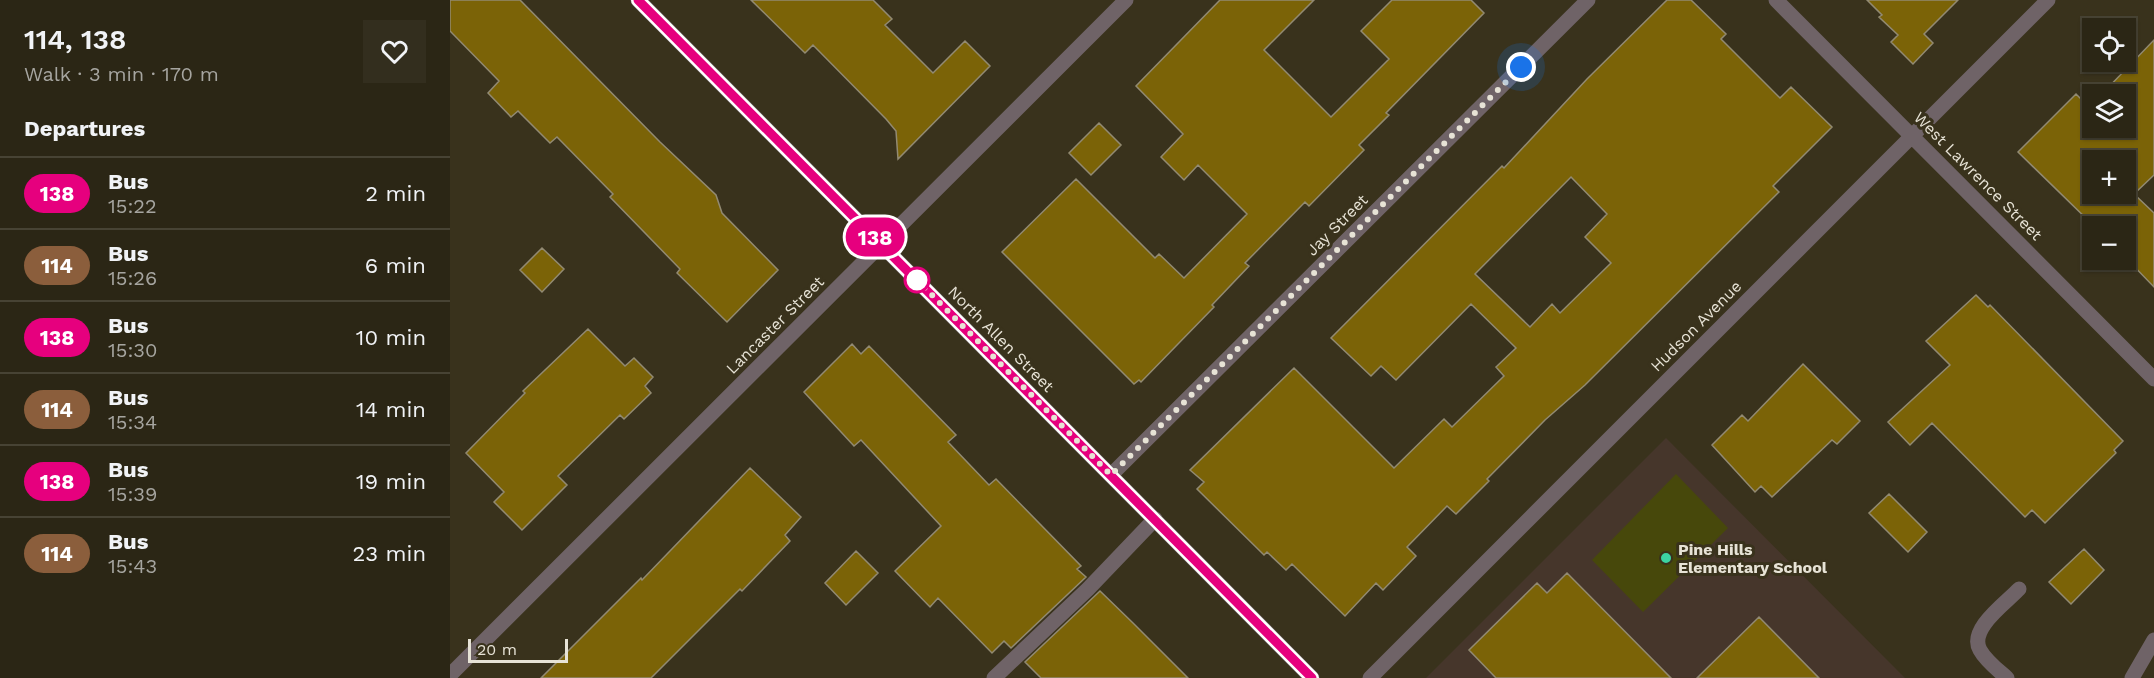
<!DOCTYPE html>
<html lang="en">
<head>
<meta charset="utf-8">
<style>
  :root { --surface:#2b2615; --page:#332e1e; --text:#f1f3f6; --muted:#a6a5a0; --line:#474334 }
  body { margin:0; font-family:"Work Sans",sans-serif; background:var(--page); color:var(--text); height:100vh; display:flex; flex-direction:column; font-size:22px; white-space:nowrap }
  * { box-sizing:border-box; margin:0 }
  p { font-size:20px; color:var(--muted) }
  .icon { flex:none; width:33px; height:33px; fill:none; stroke:currentColor; stroke-width:2; stroke-linecap:round; stroke-linejoin:round }
  .map { position:relative; flex:1; overflow:hidden }
  .details { display:flex; flex-direction:column; background:var(--surface); width:450px }
  .details>* { flex:none }
  .badge { padding:0 12px; border-radius:20px; font-size:21px; line-height:39px }
  .controls { position:absolute; left:1632px; top:18px; display:grid; gap:12px }
  .controls a { display:grid; place-items:center; width:54px; height:54px; border-radius:0px; background:var(--surface); box-shadow:0 2px 4px #0004,0 0 0 2px var(--line); font-size:30px }
  .scale { position:absolute; left:18px; bottom:15px; width:100px; box-sizing:border-box; padding-left:6px; border:3px solid #e7e3d6; border-top:0; font-size:16px; line-height:21px; white-space:nowrap; color:#e7e3d6; -webkit-text-stroke:4px #39321c; paint-order:stroke }
  .you { position:absolute; width:30px; height:30px; margin:-15px; border:4px solid #fff; border-radius:50%; background:#1a73e8; box-shadow:0 0 0 9px #1a73e833 }
  .map>.badge { position:absolute; translate:-50% -50%; box-shadow:0 0 0 3px #fff }
  h2 { padding:0 24px; font-size:22px; line-height:54px }
  .round { display:grid; place-items:center; flex:none; width:63px; height:63px; border-radius:0px; background:var(--page) }
  .headline { display:flex; align-items:center; justify-content:space-between; height:102px; padding:0 24px }
  h1 { font-size:28px; font-weight:600; line-height:45px }
  ul { padding:0; list-style:none }
  li { display:flex; align-items:center; gap:18px; height:72px; padding:0 24px; border-top:2px solid var(--line) }
  li div { flex:1 }
  li b { display:block; font-size:22px }
  li em { font-style:normal }
  li .badge { min-width:66px; font-weight:700; text-align:center }
  main { display:flex; flex:1; min-height:0 }
  .map>svg:first-child { display:block }
</style>
</head>
<body>
<main>
<section class="details">
<div class="headline"><div><h1>114, 138</h1><p>Walk · 3 min · 170 m</p></div><a class="round"><svg class="icon" aria-label="heart" viewBox="0 0 24 24"><path d="M12 20l-8-8c-3-5 5-10 8-4 3-6 11-1 8 4z"/></svg></a></div>
<h2>Departures</h2>
<ul>
<li><span class="badge" style="background:#e6007e;color:#fff">138</span><div><b>Bus</b><p>15:22</p></div><em>2 min</em></li>
<li><span class="badge" style="background:#8b5e3c;color:#fff">114</span><div><b>Bus</b><p>15:26</p></div><em>6 min</em></li>
<li><span class="badge" style="background:#e6007e;color:#fff">138</span><div><b>Bus</b><p>15:30</p></div><em>10 min</em></li>
<li><span class="badge" style="background:#8b5e3c;color:#fff">114</span><div><b>Bus</b><p>15:34</p></div><em>14 min</em></li>
<li><span class="badge" style="background:#e6007e;color:#fff">138</span><div><b>Bus</b><p>15:39</p></div><em>19 min</em></li>
<li><span class="badge" style="background:#8b5e3c;color:#fff">114</span><div><b>Bus</b><p>15:43</p></div><em>23 min</em></li>
</ul>
</section>
<div class="map">
<svg width="1704" height="678" viewBox="0 0 1704 678">
  <rect width="100%" height="100%" fill="#39321c"/>
  <path fill="#46362b" d="M1216,438l239,240h-479z"/>
  <path fill="#47480b" d="M1226,474l52,54 -85,84 -51,-52z"/>
  <path fill="#7b6307" stroke="#928a72" stroke-width="1.5" fill-rule="evenodd" d="M0,0h70l140,142 56,53 6,18 56,57 -51,52 -50,-49 3,-4 -70,-72 3,-3 -56,-57 -7,6 -32,-32 -7,6 -23,-24 11,-12 -49,-50z
    M301,0h122l19,19 -7,6 48,48 32,-32 25,25 -92,93 -2,-28 -10,-12 -73,-74 -8,8z
    M770,0h94l-50,50 67,67 58,-58 -28,-28 31,-31h79l13,13 -98,100 3,2 -30,30 5,5 -55,56 -4,-4 -60,61 4,3 -37,39 2,2 -73,75 -2,-2 -5,4 -132,-132 74,-73 79,79 4,-4 25,24 63,-64 -49,-49 -14,15 -23,-23 22,-23 -47,-48z
    M1217,0h24l35,34 -5,5 59,59 11,-11 41,40 -59,59 6,6 -194,193 -40,35 -58,59 2,2 -33,33 -9,-8 -40,41 9,9 -33,34 -7,-7 -31,33 -53,-52 -6,6 -19,-18 -3,3 -67,-66 7,-7 -14,-12 104,-102 100,100 50,-49 8,8 52,-51 -8,-9 20,-19 -45,-44 -75,76 -15,-14 -10,10 -40,-38 171,-172 2,2 83,-89zM1121,177l36,37 -22,23 26,26 -51,50 -8,-9 -22,23 -55,-53z
    M1417,0h91l-34,34 9,9 -20,21 -22,-22 7,-7 -19,-18 3,-2z
    M1704,40v135l-20,19 20,19v74l-28,-29v-32h-32l-76,-74 58,-58 13,13 3,-3v24h34v-34h-24zM1642,160h34v34h-34z
    M649,123l22,22 -30,30 -22,-22z
    M92,248l22,21 -22,23 -22,-22z
    M1526,295l12,12 2,-2 133,136 -9,9 2,3 -71,70 -13,-13 -7,7 -93,-94 -22,22 -22,-23 62,-57 -24,-24z
    M138,329l37,37 9,-8 19,19 -8,9 6,7 -27,26 -4,-4 -62,61 9,9 -45,45 -28,-28 10,-10 -38,-39 59,-60 -2,-2z
    M402,344l9,10 8,-8 87,89 -8,7 41,43 7,-6 85,87 -4,3 9,8 -75,71 -7,-7 -12,12 -54,-55 -8,9 -35,-36 46,-45 -80,-86 -7,6 -50,-54z
    M1353,364l57,57 -23,23 -5,-4 -60,57 -11,-11 -6,6 -43,-47 30,-30 6,6z
    M300,468l51,49 -16,18 5,6 -48,50 -2,-2 -89,89h-110l100,-100 1,2z
    M1439,494l38,38 -19,20 -39,-39z
    M1634,549l20,21 -33,34 -22,-22z
    M406,551l22,22 -32,32 -21,-22z
    M1117,573l104,105h-175l-27,-28 68,-67 10,10z
    M650,591l33,32 55,55h-147l-16,-16z
    M1309,617l60,61h-122z"/>
  <g fill="none" stroke-linecap="round" stroke-linejoin="round">
    <path stroke="#6f6367" stroke-width="15" d="M544,678l94,-89 67,-70
      M1557,678c-9,-8 -21,-17 -27,-28 -12,-21 26,-47 39,-61
      M1682,678l22,-38"/>
    <path stroke="#6f6367" stroke-width="15" d="M1326,0l378,379
      M661,475l477,-475
      M0,675l676,-675
      M920,678l678,-678"/>
    <path stroke="#6f6367" stroke-width="15" d="M188,0l674,678"/>
  </g>
  <g fill="none" stroke-linecap="round" stroke-linejoin="round">
    <g stroke="#fff" stroke-width="14">
      <path id="line" d="M188,0l674,678"/>
    </g>
    <use href="#line" stroke="#e6007e" stroke-width="9"/>
    <path stroke="#e7e3d6" stroke-width="6" stroke-dasharray="0 10.8" d="M467,280l194,195 410,-408"/>
  </g>
  <circle fill="#fff" stroke="#e6007e" stroke-width="3" cx="467" cy="280" r="12"/>
  <circle fill="#3cd4a3" stroke="#39321c" stroke-width="2" cx="1216" cy="558" r="6"/>
  <g text-anchor="middle" dominant-baseline="central" stroke-width="6" stroke-linejoin="round" paint-order="stroke">
    <g font-size="16" fill="#e7e3d6" stroke="#39321c">
      <text transform="translate(1528 176) rotate(45)">West Lawrence Street</text>
      <text transform="translate(887 225) rotate(-45)">Jay Street</text>
      <text transform="translate(325 325) rotate(-45)">Lancaster Street</text>
      <text transform="translate(1246 326) rotate(-45)">Hudson Avenue</text>
      <text transform="translate(551 339) rotate(45)">North Allen Street</text>
    </g>
    <g font-size="16" font-weight="bold" fill="#e7e3d6" stroke="#39321c" text-anchor="start">
      <text x="1228" y="549">Pine Hills<tspan x="1228" dy="18">Elementary School</tspan></text>
    </g>
  </g>
</svg>
<div class="controls">
<a><svg class="icon" aria-label="locate" viewBox="0 0 24 24"><circle cx="12" cy="12" r="6"/><path d="M12 2v4M12 18v4M2 12h4M18 12h4"/></svg></a>
<a><svg class="icon" aria-label="layers" viewBox="0 0 24 24"><path d="M12 4l9 5-9 5-9-5zM3 14l9 5 9-5"/></svg></a>
<a>+</a>
<a>−</a>
</div>
<div class="scale">20 m</div>
<div class="you" style="left:1071px;top:67px"></div>
<b class="badge" style="left:425px;top:237px;background:#e6007e;color:#fff">138</b>
</div>
</main>
</body>
</html>
